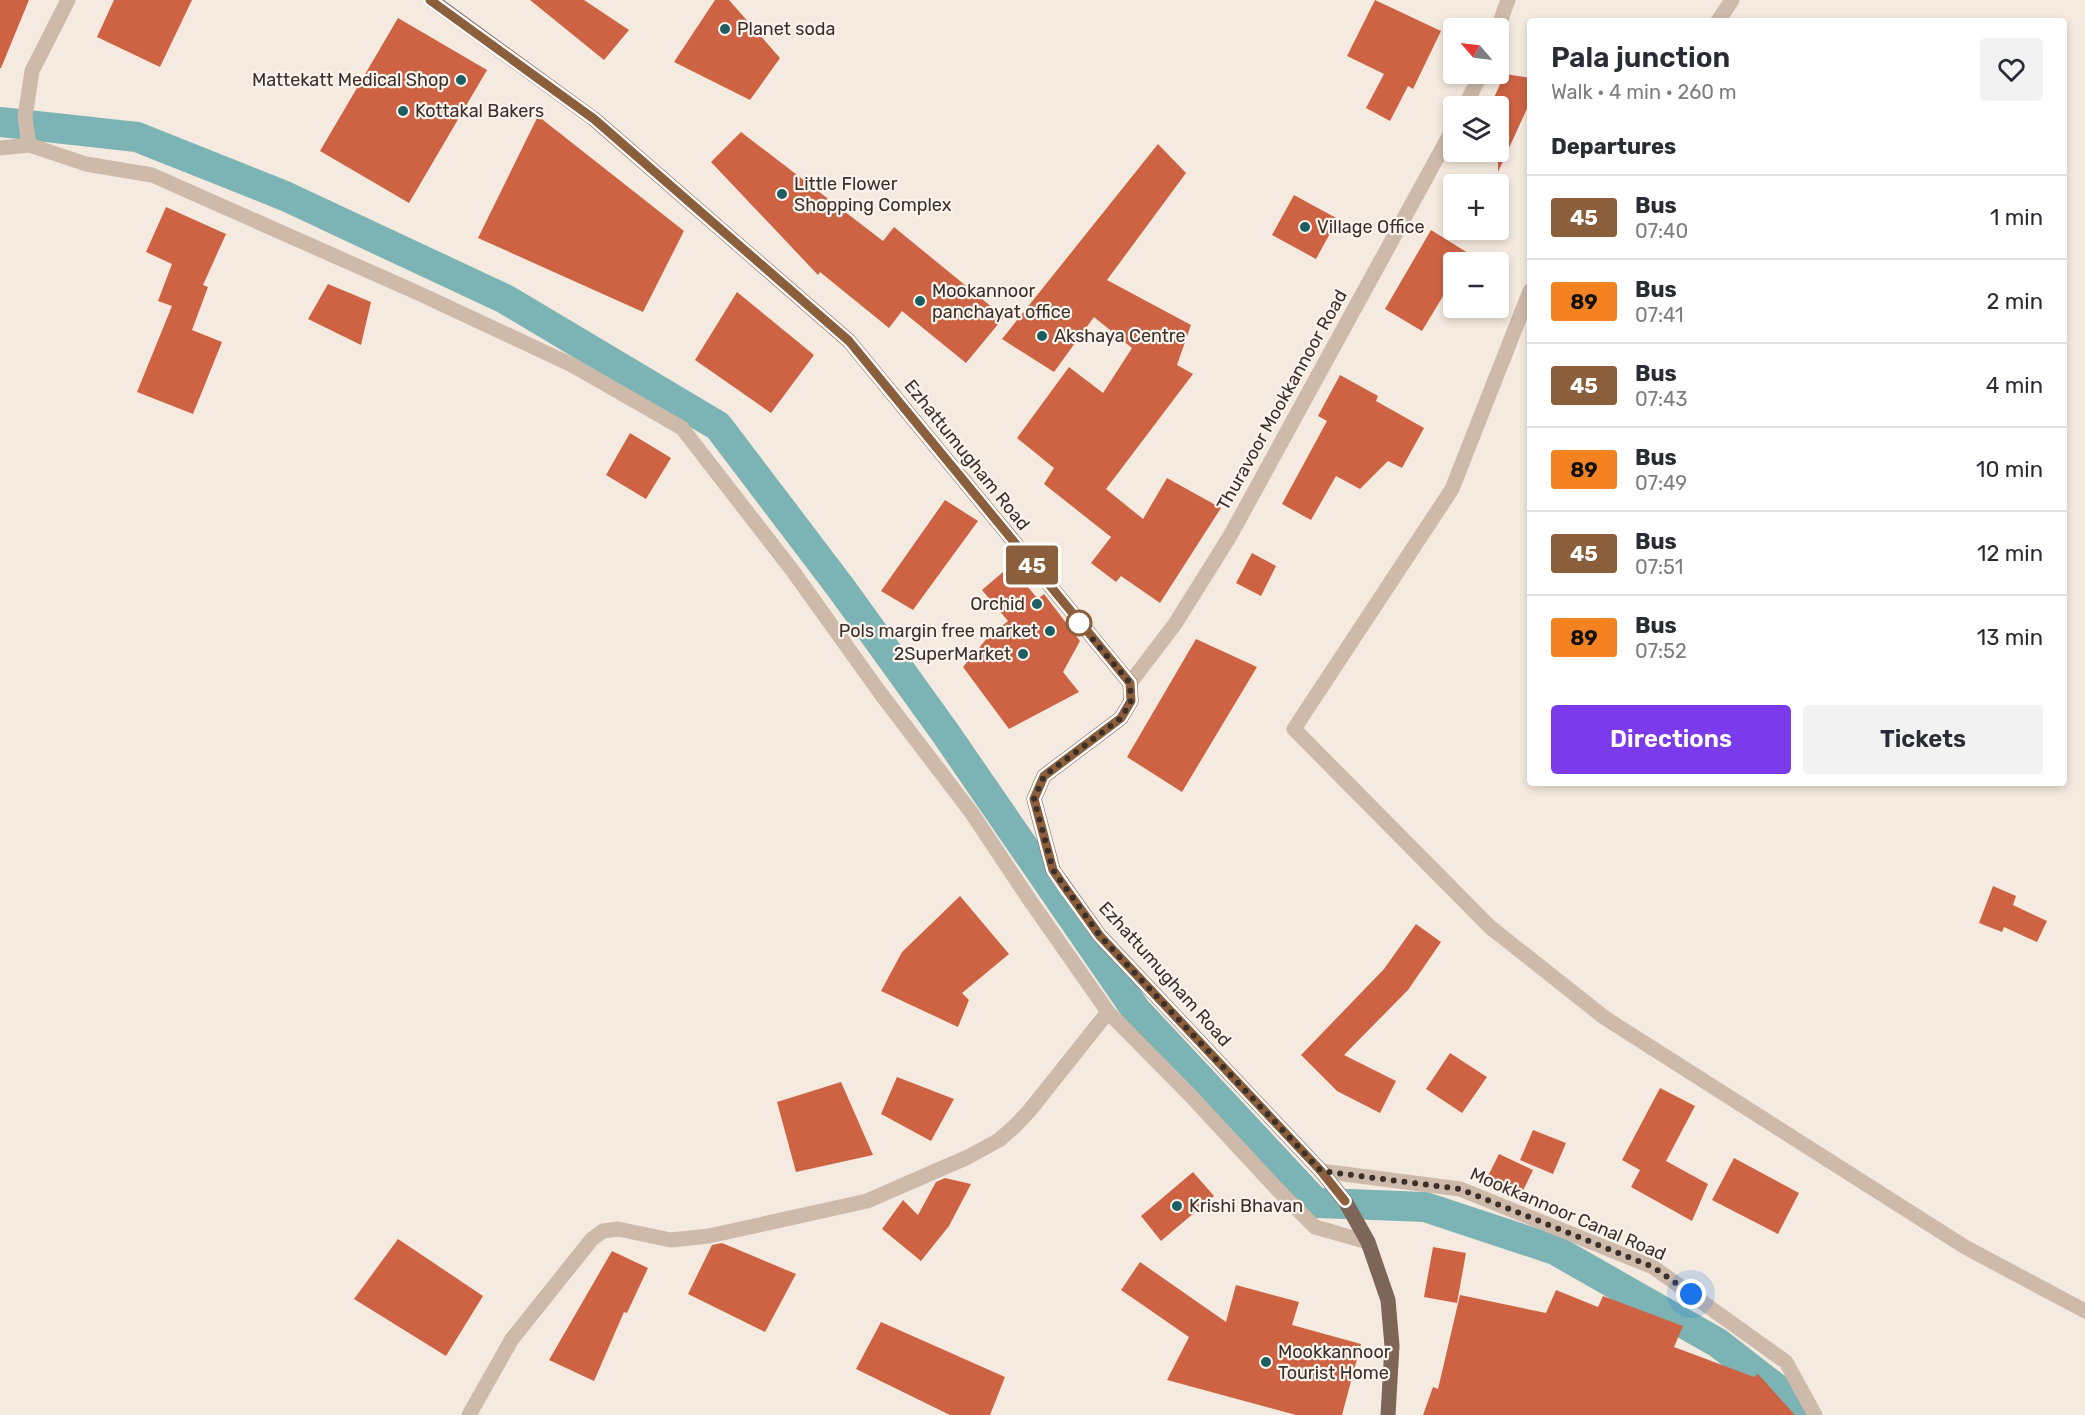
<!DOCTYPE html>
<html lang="en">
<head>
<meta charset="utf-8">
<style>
  :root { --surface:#fff; --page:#f2f2f3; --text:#2b2b33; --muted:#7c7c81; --line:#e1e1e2; --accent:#7c3aed }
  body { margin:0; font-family:Rubik,sans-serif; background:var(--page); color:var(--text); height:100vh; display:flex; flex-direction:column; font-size:22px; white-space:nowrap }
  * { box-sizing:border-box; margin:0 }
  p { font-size:20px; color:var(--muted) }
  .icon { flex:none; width:33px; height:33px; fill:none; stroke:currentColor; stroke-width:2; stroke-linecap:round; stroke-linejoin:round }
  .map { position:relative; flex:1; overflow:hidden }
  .sheet { position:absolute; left:1527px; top:18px; width:540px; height:768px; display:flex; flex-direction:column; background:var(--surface); border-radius:6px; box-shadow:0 3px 9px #0003 }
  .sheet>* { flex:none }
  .badge { padding:0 12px; border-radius:4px; font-size:21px; line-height:39px }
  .needle { width:39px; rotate:298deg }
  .controls { position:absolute; left:1443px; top:18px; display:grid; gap:12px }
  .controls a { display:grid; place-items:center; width:66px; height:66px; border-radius:6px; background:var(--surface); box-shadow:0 3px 9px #0003; font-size:30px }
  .you { position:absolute; width:30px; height:30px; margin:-15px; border:4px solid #fff; border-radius:50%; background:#1a73e8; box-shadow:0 0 0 9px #1a73e833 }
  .map>.badge { position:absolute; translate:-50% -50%; box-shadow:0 0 0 3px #fff }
  h2 { padding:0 24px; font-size:22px; line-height:54px }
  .round { display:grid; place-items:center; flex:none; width:63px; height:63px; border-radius:6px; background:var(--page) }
  .summary { display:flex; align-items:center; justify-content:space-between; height:102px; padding:0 24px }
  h1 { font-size:28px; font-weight:600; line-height:45px }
  .cta { display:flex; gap:12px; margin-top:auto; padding:12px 24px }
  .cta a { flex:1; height:69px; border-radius:6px; background:var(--accent); color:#fff; font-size:24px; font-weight:600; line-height:69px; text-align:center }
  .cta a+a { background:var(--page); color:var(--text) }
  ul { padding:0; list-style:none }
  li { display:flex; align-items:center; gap:18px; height:84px; padding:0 24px; border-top:2px solid var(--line) }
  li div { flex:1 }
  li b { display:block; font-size:22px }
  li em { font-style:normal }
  li .badge { min-width:66px; font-weight:700; text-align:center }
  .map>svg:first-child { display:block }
</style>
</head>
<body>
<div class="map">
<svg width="2085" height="1415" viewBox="0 0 2085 1415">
  <rect width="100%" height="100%" fill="#f5eadf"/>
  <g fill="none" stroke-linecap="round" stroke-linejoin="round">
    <path stroke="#7cb3b4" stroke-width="30" d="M0,122l137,15 148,59 220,103 213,127 123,162 103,143 192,279 180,193 30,1
      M1348,1204l77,3 130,43 163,93 76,59 5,13"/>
  </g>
  <path fill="#ce6344" d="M0,0h29l-28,68h-1z
    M114,0h78l-32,67 -63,-30z
    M530,0h54l45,30 -25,30z
    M715,0h14l51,58 -30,42 -76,-38z
    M1375,0l66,31 -28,58 -5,-3 -18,35 -24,-13 18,-34 -37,-18z
    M398,18l89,52 -78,133 -89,-52z
    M1505,74l25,4v24l-32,70v-66h-8z
    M538,116l146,115 -41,81 -165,-74z
    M741,132l142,109 11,-14 110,90 -38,46 -64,-52 -13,17 -69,-56 -2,3 -107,-113z
    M1158,144l28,29 -79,107 84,45 -14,40 16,9 -87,115 37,30 24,-41 54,30 -61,95 -39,-27 -5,6 -25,-19 20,-26 -67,-53 10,-16 -37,-30 52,-71 34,26 29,-45 -38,-31 -40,55 -52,-33z
    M1294,195l44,24 -22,40 -44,-24z
    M166,207l60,27 -23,51 5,2 -16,43 30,12 -29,72 -56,-22 35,-86 -14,-5 14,-37 -26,-12z
    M1431,230l37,23 -6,9h-8v16l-32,53 -37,-22z
    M328,284l43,18 -10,43 -53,-26z
    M737,292l77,63 -43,58 -76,-53z
    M1340,375l38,21 -2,5 48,27 -22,40 -14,-7 -28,28 -24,-13 -25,44 -29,-16 45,-83 -9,-5z
    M630,433l41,25 -25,41 -40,-24z
    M945,500l33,21 -65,89 -32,-19z
    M1252,553l24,13 -15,30 -25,-13z
    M1010,566l28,33 6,-5 36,47 -17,31 16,20 -70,37 -46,-62 25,-30 20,-16 -26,-31z
    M1196,639l61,28 -75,125 -55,-35z
    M1993,886l23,10 -3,9 34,16 -10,21 -33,-15 -2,5 -23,-9z
    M960,896l49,58 -47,39 7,7 -11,27 -77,-36 21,-39z
    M1416,924l25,18 -33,48 -64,65 52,26 -16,32 -43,-22 -36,-36 83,-86z
    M1450,1053l37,24 -25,36 -36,-24z
    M897,1077l57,22 -23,42 -50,-27z
    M841,1082l32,73 -77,17 -19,-70z
    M1660,1088l35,18 -29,55 42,23 -16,37 -61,-34 9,-17 -18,-10z
    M1533,1130l33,13 -13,31 -33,-14z
    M1499,1154l34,16 -13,27 -34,-17z
    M1734,1158l65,35 -21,41 -66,-34z
    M1193,1172l21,24 -53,45 -20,-25z
    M945,1178l26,6 -22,42 -28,35 -39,-32 21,-29 15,15 18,-33z
    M398,1239l85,57 -37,60 -92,-57z
    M722,1243l74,31 -31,58 -77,-38 24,-49z
    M1433,1247l33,6 -9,50 -33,-6z
    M612,1251l36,17 -21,45 -3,-1 -30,69 -45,-21z
    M1140,1262l86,60 10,-37 63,17 -7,23 69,19 -19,71h-46l-129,-35 22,-43 -68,-47z
    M1556,1290l42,17 5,-11 80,30 -9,21 80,30 4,-3 37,41h-372l10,-28 5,2 22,-94 86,18z
    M881,1322l124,55 -15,38h-40l-94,-46z"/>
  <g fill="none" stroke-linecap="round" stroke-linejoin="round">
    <path stroke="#cebaaa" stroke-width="15" d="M68,0l-36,71 -7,46 4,28 57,19 66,11 266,118 154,72 110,63 110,142 89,124 90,118 58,87 79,113 82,83 88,95 37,37 53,15
      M1718,21l14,-21
      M1498,28l10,-28
      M1465,106l16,-32
      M0,148l29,-3
      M1530,291l-78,198 -158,240 196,198 115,91 360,229 120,64
      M1130,683l45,-59 55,-88 224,-409
      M1321,1171l139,18 193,78 133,95 29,53
      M469,1415l43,-76 80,-100 11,-8 15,-2 53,11 38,-4 158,-35 101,-44 31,-17 16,-14 15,-16 78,-98"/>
    <path stroke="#7e655a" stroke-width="15" d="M431,0l163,119 255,222 281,342 1,18 -10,17 -77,58 -10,23 19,71 47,66 221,235 24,30 23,41 20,58 4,46 -4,69"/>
  </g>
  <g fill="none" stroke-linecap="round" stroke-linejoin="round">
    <g stroke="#fff" stroke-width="14">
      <path id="line" d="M430,0l164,119 255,222 281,342 1,18 -10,17 -77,58 -10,23 19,71 11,16 36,50 221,235 24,30"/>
    </g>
    <use href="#line" stroke="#8b5e3c" stroke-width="9"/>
    <path stroke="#3b2f2a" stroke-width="6" stroke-dasharray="0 10.8" d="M1079,623l51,60 1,18 -10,17 -77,58 -10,23 19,71 47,66 221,235 139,18 193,78 38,27"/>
  </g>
  <g fill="#1c5e61" stroke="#fcf4ed" stroke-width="2">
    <circle cx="725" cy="29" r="6"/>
    <circle cx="461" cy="80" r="6"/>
    <circle cx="403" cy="111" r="6"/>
    <circle cx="782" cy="194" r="6"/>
    <circle cx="1305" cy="227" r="6"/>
    <circle cx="920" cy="301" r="6"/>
    <circle cx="1042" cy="336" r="6"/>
    <circle cx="1037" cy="604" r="6"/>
    <circle cx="1050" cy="631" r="6"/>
    <circle cx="1023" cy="654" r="6"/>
    <circle cx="1177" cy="1206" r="6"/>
    <circle cx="1266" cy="1362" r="6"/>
  </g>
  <circle fill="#fff" stroke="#8b5e3c" stroke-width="3" cx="1079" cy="623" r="12"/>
  <g text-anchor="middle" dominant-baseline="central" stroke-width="4.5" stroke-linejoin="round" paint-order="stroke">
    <g font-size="18" fill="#3b2f2a" stroke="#fcf4ed" text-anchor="start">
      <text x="737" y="29">Planet soda</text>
      <text x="449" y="80" text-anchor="end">Mattekatt Medical Shop</text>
      <text x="415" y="111">Kottakal Bakers</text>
      <text x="794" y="184">Little Flower<tspan x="794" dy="21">Shopping Complex</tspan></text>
      <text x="1317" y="227">Village Office</text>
      <text x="932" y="291">Mookannoor<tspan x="932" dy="21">panchayat office</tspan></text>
      <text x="1054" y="336">Akshaya Centre</text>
      <text x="1025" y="604" text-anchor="end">Orchid</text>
      <text x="1038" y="631" text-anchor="end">Pols margin free market</text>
      <text x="1011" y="654" text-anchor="end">2SuperMarket</text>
      <text x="1189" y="1206">Krishi Bhavan</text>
      <text x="1278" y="1352">Mookkannoor<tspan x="1278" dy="21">Tourist Home</tspan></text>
    </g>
    <g font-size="18" fill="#3b2f2a" stroke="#fcf4ed">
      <text transform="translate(1282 400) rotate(-61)">Thuravoor Mookkannoor Road</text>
      <text transform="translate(967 455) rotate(51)">Ezhattumugham Road</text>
      <text transform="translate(1165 974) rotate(48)">Ezhattumugham Road</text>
      <text transform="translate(1568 1214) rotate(23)">Mookkannoor Canal Road</text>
    </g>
  </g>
</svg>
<div class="controls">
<a><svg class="needle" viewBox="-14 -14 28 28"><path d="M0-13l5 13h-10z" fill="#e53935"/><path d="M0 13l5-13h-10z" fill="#7c7c81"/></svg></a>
<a><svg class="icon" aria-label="layers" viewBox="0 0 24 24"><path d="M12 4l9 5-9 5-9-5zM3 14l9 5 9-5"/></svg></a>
<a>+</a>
<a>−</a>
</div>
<div class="you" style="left:1691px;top:1294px"></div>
<b class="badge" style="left:1032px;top:565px;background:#8b5e3c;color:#fff">45</b>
<section class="sheet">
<div class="summary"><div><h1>Pala junction</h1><p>Walk · 4 min · 260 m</p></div><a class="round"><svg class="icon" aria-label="heart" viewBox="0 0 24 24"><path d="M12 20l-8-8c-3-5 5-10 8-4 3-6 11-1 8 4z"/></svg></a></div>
<h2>Departures</h2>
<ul>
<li><span class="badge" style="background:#8b5e3c;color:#fff">45</span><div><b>Bus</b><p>07:40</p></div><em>1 min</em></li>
<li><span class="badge" style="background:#f58220;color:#111">89</span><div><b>Bus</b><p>07:41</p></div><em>2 min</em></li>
<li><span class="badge" style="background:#8b5e3c;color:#fff">45</span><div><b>Bus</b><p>07:43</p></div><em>4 min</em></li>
<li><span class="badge" style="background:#f58220;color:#111">89</span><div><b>Bus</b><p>07:49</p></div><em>10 min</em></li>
<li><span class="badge" style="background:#8b5e3c;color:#fff">45</span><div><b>Bus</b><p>07:51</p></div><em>12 min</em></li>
<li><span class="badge" style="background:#f58220;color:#111">89</span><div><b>Bus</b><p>07:52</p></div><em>13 min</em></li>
</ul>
<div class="cta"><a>Directions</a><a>Tickets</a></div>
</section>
</div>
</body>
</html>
